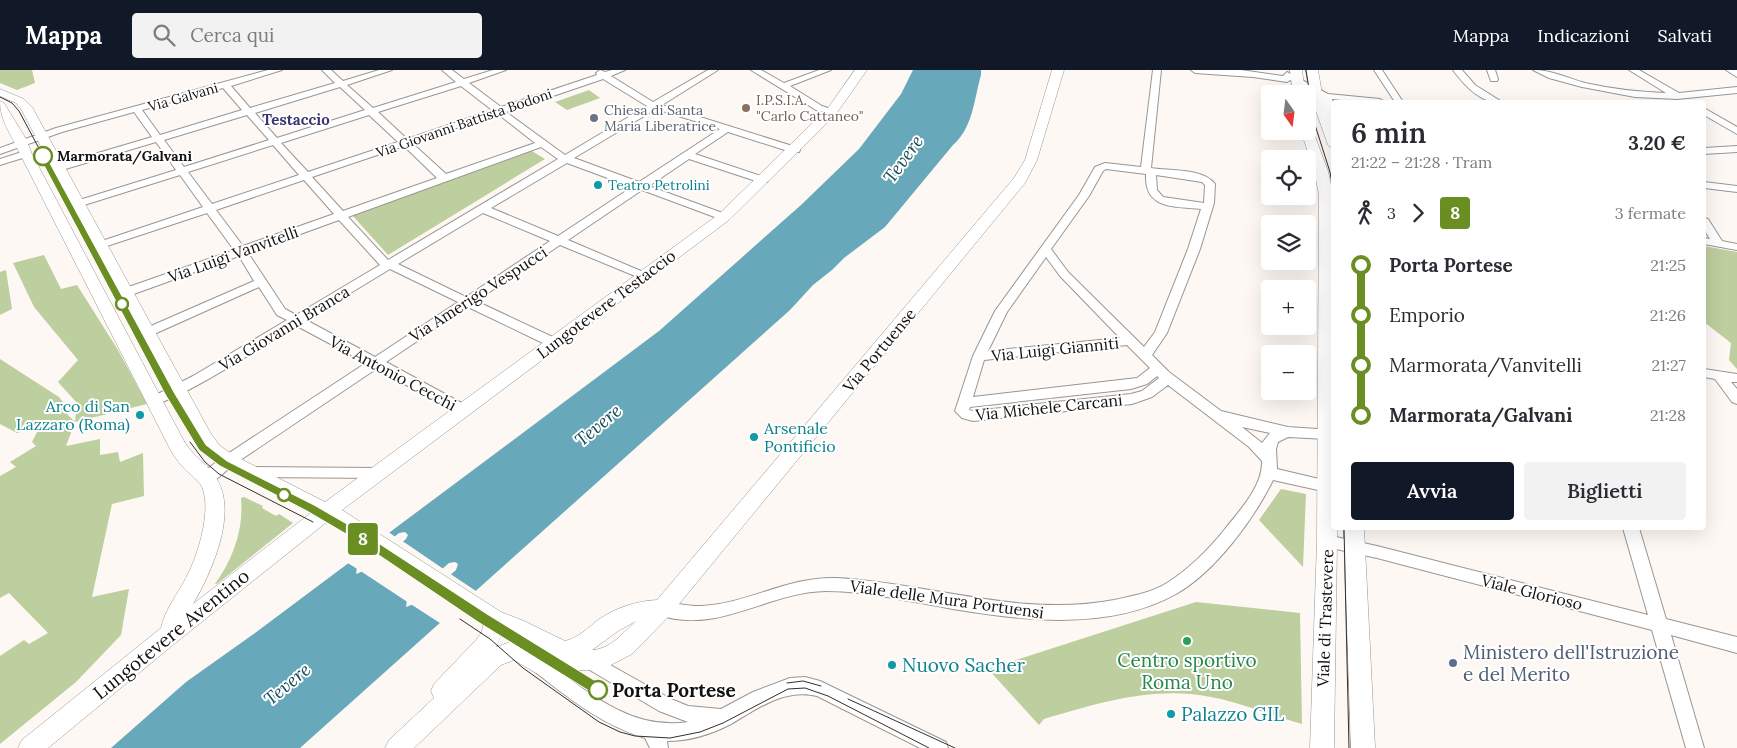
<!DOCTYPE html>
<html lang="it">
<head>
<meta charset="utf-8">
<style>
  :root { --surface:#fff; --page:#f2f2f3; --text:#2b2b33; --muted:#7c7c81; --accent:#111827 }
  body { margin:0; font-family:Lora,serif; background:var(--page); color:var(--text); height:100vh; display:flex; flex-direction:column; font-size:19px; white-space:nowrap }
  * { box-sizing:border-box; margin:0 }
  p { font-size:16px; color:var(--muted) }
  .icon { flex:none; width:28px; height:28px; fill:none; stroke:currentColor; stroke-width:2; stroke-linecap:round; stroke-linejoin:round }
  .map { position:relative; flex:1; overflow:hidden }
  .side { position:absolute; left:1331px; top:30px; width:375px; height:430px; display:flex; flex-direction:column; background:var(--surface); border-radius:5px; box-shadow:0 5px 20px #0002 }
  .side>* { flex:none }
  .badge { padding:0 10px; border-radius:4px; font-size:18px; line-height:32px }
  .needle { width:32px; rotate:166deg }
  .buttons { position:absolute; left:1261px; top:15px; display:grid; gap:10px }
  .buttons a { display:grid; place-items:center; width:55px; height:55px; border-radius:5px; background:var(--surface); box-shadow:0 5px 20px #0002; font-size:25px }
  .map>.badge { position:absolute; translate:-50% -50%; box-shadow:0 0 0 2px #fff }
  .legs { display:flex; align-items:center; gap:8px; height:55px; padding:0 20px; font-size:16px }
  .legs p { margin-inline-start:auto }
  .headline { display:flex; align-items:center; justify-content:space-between; height:85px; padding:0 20px }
  h1 { font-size:28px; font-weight:600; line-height:38px }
  .action { display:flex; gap:10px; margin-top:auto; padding:10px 20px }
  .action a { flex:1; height:58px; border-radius:5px; background:var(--accent); color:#fff; font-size:20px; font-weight:600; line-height:58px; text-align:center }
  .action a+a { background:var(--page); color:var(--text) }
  ul { padding:0 20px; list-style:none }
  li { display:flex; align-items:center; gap:18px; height:50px; font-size:19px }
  li i { display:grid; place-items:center; width:8px; height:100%; margin:0 6px; background:currentColor }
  li i::after { content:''; width:12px; height:12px; margin:-6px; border:4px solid; border-radius:50%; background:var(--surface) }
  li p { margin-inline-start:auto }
  li:first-child i { background:linear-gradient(#0000 50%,currentColor 0) }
  li:last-child i { background:linear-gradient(currentColor 50%,#0000 0) }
  header { display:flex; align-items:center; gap:30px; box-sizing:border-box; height:70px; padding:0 25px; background:var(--accent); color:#fff }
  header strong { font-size:24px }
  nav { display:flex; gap:28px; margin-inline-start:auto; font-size:18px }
  .search { width:350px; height:45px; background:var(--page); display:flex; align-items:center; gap:12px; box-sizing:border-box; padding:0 18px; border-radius:5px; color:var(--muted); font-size:19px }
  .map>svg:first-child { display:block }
</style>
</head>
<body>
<header>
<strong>Mappa</strong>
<div class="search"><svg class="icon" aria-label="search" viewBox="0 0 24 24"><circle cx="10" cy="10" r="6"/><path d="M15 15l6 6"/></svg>Cerca qui</div>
<nav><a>Mappa</a><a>Indicazioni</a><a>Salvati</a></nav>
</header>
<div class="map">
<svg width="1737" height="678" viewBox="0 0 1737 678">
  <rect width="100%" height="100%" fill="#fef8f4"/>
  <path fill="#bdce9f" d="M0,0h32l3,13 -18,7 -17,-7z
    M589,20l11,8 -33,12 -12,-8z
    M532,81l13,8 -157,96 -36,-40z
    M1704,176l33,6v117l-8,-9 2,-17 -27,-21z
    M44,185l17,34 16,-4 41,65 29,54 -72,18 -9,24 34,-7v16l18,-3 2,10 23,-9 1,43 -32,8 -20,93 37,-8 -8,46 -45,47 -76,62v-88l24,-16 5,4 19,-11 -39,-40 -9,5v-122l16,-9 -6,-5 26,-16 -4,-4 5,-10 -7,-3 -13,4 -17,-9v-65l59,38 8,10v7l8,8 2,-19 -19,-21 20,-22 -44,-53 -21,-44z
    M6,200l6,39 -12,6v-43z
    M1281,419l25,5 -3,73 -44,-47z
    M244,427l19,9 -1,2 14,8 3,-2 14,9 -76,61h-2c18,-25 29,-55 26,-86z
    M1196,532l104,11 2,111c-35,-10 -75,-27 -111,-30 -52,-4 -99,11 -147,25l-5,6 -51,-56z"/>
  <path fill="#68a8bb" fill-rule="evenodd" d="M913,0h68v5c-7,24 -8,53 -28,70l-68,82 -41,31 -12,12 -19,15 -23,25 -490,438h-189l75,-66 69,-49 404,-302 142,-126 58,-56 42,-55zM405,462l3,3 -2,4 -38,30 -12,5 1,-7 42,-34zM455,492l3,2 -2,6 -37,32 -13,5 1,-7 42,-37z"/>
  <path fill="#fef8f4" d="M387,461l10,7 -38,32 -13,-8z
    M401,470l44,30 -36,33 -50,-33 8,-3z
    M449,503l30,20 -36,32 -34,-22 9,-3z"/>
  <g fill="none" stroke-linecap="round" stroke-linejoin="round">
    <g stroke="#9a9590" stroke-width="2">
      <path id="minor" d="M268,0h14l-51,16 19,22 85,-25 -13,-13h9l12,11 36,-11h13l-45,15 26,23 83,-26 -14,-12h10l12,9 29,-9h13l-37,13 32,24 96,-32 -1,-2 4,-3 5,2 7,-2h13l-14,6 42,26 55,-32h10l-56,35 137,43 1,2 -1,2h-8l-63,-20 -33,22 72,24 1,2 -1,2h-8l-70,-23 -40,27 79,29 1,2 -1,2h-8l-78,-29 -74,50 80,34 2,2 -2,2h-8l-80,-33 -84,56 83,39 1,3 -1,3h-10l-81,-39 -82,55 83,45 2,3 -2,3h-10l-83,-44 -143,96c-9,7 -20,21 -32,17l-2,-4 2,-4 22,-17 143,-94 -69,-37c-22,12 -130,83 -147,78l-2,-3 2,-3 43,-22 94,-56 -10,-5 -18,-28 -107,48h-8l-2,-3 2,-3 110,-48 -15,-25 -108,39h-8l-2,-3 2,-3 111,-39 -27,-37 -103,34h-8l-2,-2 2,-2 107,-36 -23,-32 -99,31h-8l-1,-2 1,-2 103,-32 -20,-28 -94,28h-8v-4l98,-29 -18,-25 -72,20 -62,22v-6l56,-20zM603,9l44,27 -82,49 -59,-43zM461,16l31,24 -85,29 -29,-27zM340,17l25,23 -88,28 -22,-25zM223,18l19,22 -82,25 -18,-25zM656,39l64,20 -81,53 -65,-24zM498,44l37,29 -89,31 -34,-31zM247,45l22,25 -85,27 -20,-27zM369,45l29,27 -90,30 -27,-29zM273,75l26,30 -87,29 -24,-32zM404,76l33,32 -94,33 -31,-34zM541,77l17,12 -170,101 -40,-43zM567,93l65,24 -74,49 -67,-28zM304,110l30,34 -91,32 -27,-36zM483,143l67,28 -84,56 -68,-33zM339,150l41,45 -84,50 -11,-6 -37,-56zM390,199l68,33 -83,55 -69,-37z
        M751,0h10l23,13 35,-13h12l-41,16 32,20 15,5 -5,3 -16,-4z
        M1153,0h8l-10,98c19,3 52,0 64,16l-1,19 -14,46 -33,84 -15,22 17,17 52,39 67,16 44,3 2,5 -2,3 -5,1 -39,-2 -10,5 -2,7 1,20 55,13v8l-5,2 -54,-12c-19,39 -58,92 -97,114 -67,37 -151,27 -223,15 -41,-7 -85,-18 -127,-18 -60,1 -108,45 -170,23l-2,-5 2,-5c12,-4 31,3 45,2 47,-2 87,-30 136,-28 93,5 183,40 277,22 18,-4 37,-7 53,-17 22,-14 42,-34 58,-54 15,-19 38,-43 37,-68l-13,-14 -81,-62 -16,12 -20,7 -159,17 -11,-3 -7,-7 18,-55 22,-45 84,-116 16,-28 10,-4 36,4zM1106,99l40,5c-2,36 29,32 55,35l-13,40 -33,83 -11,15 -76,-75 -17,-23 38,-53 14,-25zM1156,105l46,7 3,3 -1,18 -41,-6 -6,-7zM1046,187l14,19 60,62 -132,13 19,-39zM1127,275l23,23 -13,10 -164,19 11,-37zM1157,306l2,2 -17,13 -11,3 -158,17 -4,-1 1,-3 161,-18 16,-5zM1242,357l28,6 -8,10z
        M1191,0h50l42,6 4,-4 41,22 52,5 5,3h-25l-28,-3 2,7v28l-4,1 -5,-3 2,-16 -5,-19 -32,-17 -3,2 -34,-5 -58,-4z
        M1374,0h8l21,32h-8z
        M1453,0h9l13,15 27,17c-20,3 -38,-17 -49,-32z
        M1487,0h8l3,9 -1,2h-6z
        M1533,0c18,0 35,8 52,13 27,6 54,9 81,10l-37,-23h10l40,23 58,-6v6l-60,6 -42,-2 -53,-10 -33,-9z
        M1726,0h11v7z
        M1704,38l33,19v7l-33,-19z
        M1737,76v6l-33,2v-6z
        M25,81l5,3 -1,2 -29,9v-6z
        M1704,112l33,4v6l-33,-4z
        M1704,148l4,1 14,22 15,3v6l-33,-6v-6l6,1 -6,-10z
        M1704,299l33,5v8h-6l6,7v15l-5,-2 -17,-23 -11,-2z
        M250,397l129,1 5,1 2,4 -2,4 -5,1 -129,-1 -5,-1 -2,-4 2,-4z
        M1623,458h16l27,91 71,18v16l-66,-18 33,113h-18l-34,-118 -275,-72 -50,-11 -6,-2 -2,-4 2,-4 6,-2 50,11 271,69z
        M589,583l82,46 17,7 33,3 32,-17 37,-14 15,-1 15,4 126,61 2,6h-28l-103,-52c-33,-8 -60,13 -86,28 -19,10 -42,17 -64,17l1,7h-18l-5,-10c-44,-13 -79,-42 -115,-70l-3,-5 3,-5 6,-3 6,3c43,32 88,73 146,64l-29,-11 -76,-45 -3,-5 3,-5z"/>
    </g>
    <g stroke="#9a9590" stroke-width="1">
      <path id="major" d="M855,0h12l-31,44 -107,106 -387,290 159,102 23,9 41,20c13,-3 23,-13 33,-21 17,-12 38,-19 59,-20l357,-422 11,-18 27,-90h12l-27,90 -12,23 -355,432 -38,39 -29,15 -67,4 -22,-13 -13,5 -87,83h-29l4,-8 45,-42 -3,-7 3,-7 42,-44 6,-8 1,-9 -155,-102 -149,119 -131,108h-30l4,-8 139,-112c4,-19 17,-34 26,-52 11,-21 25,-66 15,-89 -4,-8 -13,-13 -19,-20 -6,-6 -11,-14 -15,-22l-148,-291c-8,-19 -20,-32 -20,-53l4,2 22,36 6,15 153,289c9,14 25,23 33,38 19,35 -7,92 -25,123l119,-92 -91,-46 -13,-10 -10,-13 -177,-334 -5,-6 -16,-7v-7l24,10 8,8 179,327 9,12 15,10 90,46 394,-288 109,-106zM636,551c-13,12 -25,28 -44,29l26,-19zM503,561l43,22h-7l-23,-13 -20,7z
        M1290,0h12l3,24h-12z
        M1306,0h12l4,24 12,33v22l-6,-4 -18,-51z
        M1308,57l5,4 15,40 5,23 1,334h3v13l-3,207h-24l7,-207 2,-347 -5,-23 -13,-40h7z
        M1344,458h20l11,220h-24z"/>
    </g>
    <use href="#minor" fill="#fff" fill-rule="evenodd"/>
    <use href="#major" fill="#fff" fill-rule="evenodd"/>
    <path stroke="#312f2d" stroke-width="1" d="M1306,0l6,38
      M0,27l12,6 7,8 151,283 32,53 22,17 86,44 52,30 134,88
      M1308,33l22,69 4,24v32
      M190,372l15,20 14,12 94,48
      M1344,458l5,220
      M460,549l30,20 33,29 76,54 21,10 15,4 35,2 30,-6 23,-9 65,-34 17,-1 23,8 101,52
      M787,613l16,-2 18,5
      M848,629l107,49"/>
  </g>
  <path fill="#6b8e23" stroke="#fff" d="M40,84l6,2 129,238 31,51 21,16 87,44 52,30 121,79 115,71 2,5 -2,4 -4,1 -4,-1 -116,-72 -120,-81 -51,-30 -87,-45 -21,-16 -34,-56 -126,-238z"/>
  <circle fill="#8d6e63" stroke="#fff" stroke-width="2" cx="746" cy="38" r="5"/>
  <circle fill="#6b7280" stroke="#fff" stroke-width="2" cx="594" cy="48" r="5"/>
  <g fill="#fff" stroke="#6b8e23" stroke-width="2.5">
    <circle cx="43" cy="86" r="9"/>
    <circle cx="122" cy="234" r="6"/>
    <circle cx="284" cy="425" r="6"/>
    <circle cx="598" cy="620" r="9"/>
  </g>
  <g fill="#0f9aa8" stroke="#fff" stroke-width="2">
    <circle cx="598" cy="115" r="5"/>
    <circle cx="140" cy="345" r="5"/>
    <circle cx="754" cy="367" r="5"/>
    <circle cx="892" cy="595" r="5"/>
    <circle cx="1171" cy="644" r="5"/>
  </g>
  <circle fill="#2e9e5b" stroke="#fff" stroke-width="2" cx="1187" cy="571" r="5"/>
  <circle fill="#5c6f8a" stroke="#fff" stroke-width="2" cx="1453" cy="593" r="5"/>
  <g text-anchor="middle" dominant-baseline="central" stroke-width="4" stroke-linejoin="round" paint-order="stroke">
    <g font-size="14" fill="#131210" stroke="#fff">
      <text transform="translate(183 27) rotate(-16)">Via Galvani</text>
      <text transform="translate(464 53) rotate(-19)">Via Giovanni Battista Bodoni</text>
    </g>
    <g font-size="14" fill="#785e54" stroke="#fff" text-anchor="start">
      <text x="756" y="30">I.P.S.I.A.<tspan x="756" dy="16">"Carlo Cattaneo"</tspan></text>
    </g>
    <g font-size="14" fill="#5b616d" stroke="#fff" text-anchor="start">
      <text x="604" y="40">Chiesa di Santa<tspan x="604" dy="16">Maria Liberatrice</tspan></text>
    </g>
    <g font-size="14" font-weight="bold" fill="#131210" stroke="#fff" text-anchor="start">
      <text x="57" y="86">Marmorata/Galvani</text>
    </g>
    <g font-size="14" fill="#0d838f" stroke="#fff" text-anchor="start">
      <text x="608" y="115">Teatro Petrolini</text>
    </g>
    <g font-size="15" font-weight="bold" fill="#3d3571" stroke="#fff">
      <text x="296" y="49">Testaccio</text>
    </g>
    <g font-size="16" fill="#131210" stroke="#fff">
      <text transform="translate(233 184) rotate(-20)">Via Luigi Vanvitelli</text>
      <text transform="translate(478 224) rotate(-33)">Via Amerigo Vespucci</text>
      <text transform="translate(606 234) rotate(-37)">Lungotevere Testaccio</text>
      <text transform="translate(284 258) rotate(-31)">Via Giovanni Branca</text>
      <text transform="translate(1055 279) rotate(-6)">Via Luigi Gianniti</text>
      <text transform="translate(879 280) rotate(-50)">Via Portuense</text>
      <text transform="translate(393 303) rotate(28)">Via Antonio Cecchi</text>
      <text transform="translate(1049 337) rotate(-6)">Via Michele Carcani</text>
      <text transform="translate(1532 522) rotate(14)">Viale Glorioso</text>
      <text transform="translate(947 529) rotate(8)">Viale delle Mura Portuensi</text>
      <text transform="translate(1325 548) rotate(-88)">Viale di Trastevere</text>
    </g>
    <g font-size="16" fill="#0d838f" stroke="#fff" text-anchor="end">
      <text x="130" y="336">Arco di San<tspan x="130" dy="18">Lazzaro (Roma)</tspan></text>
      <text x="764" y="358" text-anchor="start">Arsenale<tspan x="764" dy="18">Pontificio</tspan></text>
    </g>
    <g font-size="18" font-style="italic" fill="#134b59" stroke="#fff">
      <text transform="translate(903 89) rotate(-54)">Tevere</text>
      <text transform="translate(598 355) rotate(-40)">Tevere</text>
      <text transform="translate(287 614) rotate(-40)">Tevere</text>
    </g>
    <g font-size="19" fill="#131210" stroke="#fff">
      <text transform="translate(171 564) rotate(-39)">Lungotevere Aventino</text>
    </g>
    <g font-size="19" fill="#4e5e75" stroke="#fff" text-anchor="start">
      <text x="1463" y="582">Ministero dell'Istruzione<tspan x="1463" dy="22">e del Merito</tspan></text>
    </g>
    <g font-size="19" fill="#27864d" stroke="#fff">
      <text x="1187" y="590">Centro sportivo<tspan x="1187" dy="22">Roma Uno</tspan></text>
    </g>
    <g font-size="19" fill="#0d838f" stroke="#fff" text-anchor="start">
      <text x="902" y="595">Nuovo Sacher</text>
      <text x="1181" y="644">Palazzo GIL</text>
    </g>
    <g font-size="19" font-weight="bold" fill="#131210" stroke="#fff" text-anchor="start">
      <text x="612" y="620">Porta Portese</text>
    </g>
  </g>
</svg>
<div class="buttons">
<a><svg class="needle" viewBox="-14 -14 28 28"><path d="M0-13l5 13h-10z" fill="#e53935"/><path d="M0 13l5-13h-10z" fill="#7c7c81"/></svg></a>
<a><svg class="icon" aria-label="locate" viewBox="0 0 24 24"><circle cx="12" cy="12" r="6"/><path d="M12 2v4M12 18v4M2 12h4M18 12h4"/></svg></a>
<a><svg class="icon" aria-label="layers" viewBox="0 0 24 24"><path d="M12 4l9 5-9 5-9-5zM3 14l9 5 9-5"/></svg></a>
<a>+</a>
<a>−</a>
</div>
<b class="badge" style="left:363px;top:469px;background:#6b8e23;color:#fff">8</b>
<section class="side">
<div class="headline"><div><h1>6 min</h1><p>21:22 – 21:28 · Tram</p></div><b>3.20 €</b></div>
<div class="legs"><svg class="icon" aria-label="walk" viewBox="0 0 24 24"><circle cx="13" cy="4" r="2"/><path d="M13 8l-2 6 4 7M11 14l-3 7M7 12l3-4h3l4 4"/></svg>3<svg class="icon" aria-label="forward" viewBox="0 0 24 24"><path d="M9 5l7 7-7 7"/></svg><b class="badge" style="background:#6b8e23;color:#fff">8</b><p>3 fermate</p></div>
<ul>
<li><i style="color:#6b8e23"></i><b>Porta Portese</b><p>21:25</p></li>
<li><i style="color:#6b8e23"></i><span>Emporio</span><p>21:26</p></li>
<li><i style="color:#6b8e23"></i><span>Marmorata/Vanvitelli</span><p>21:27</p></li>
<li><i style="color:#6b8e23"></i><b>Marmorata/Galvani</b><p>21:28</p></li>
</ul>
<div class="action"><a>Avvia</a><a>Biglietti</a></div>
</section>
</div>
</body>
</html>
